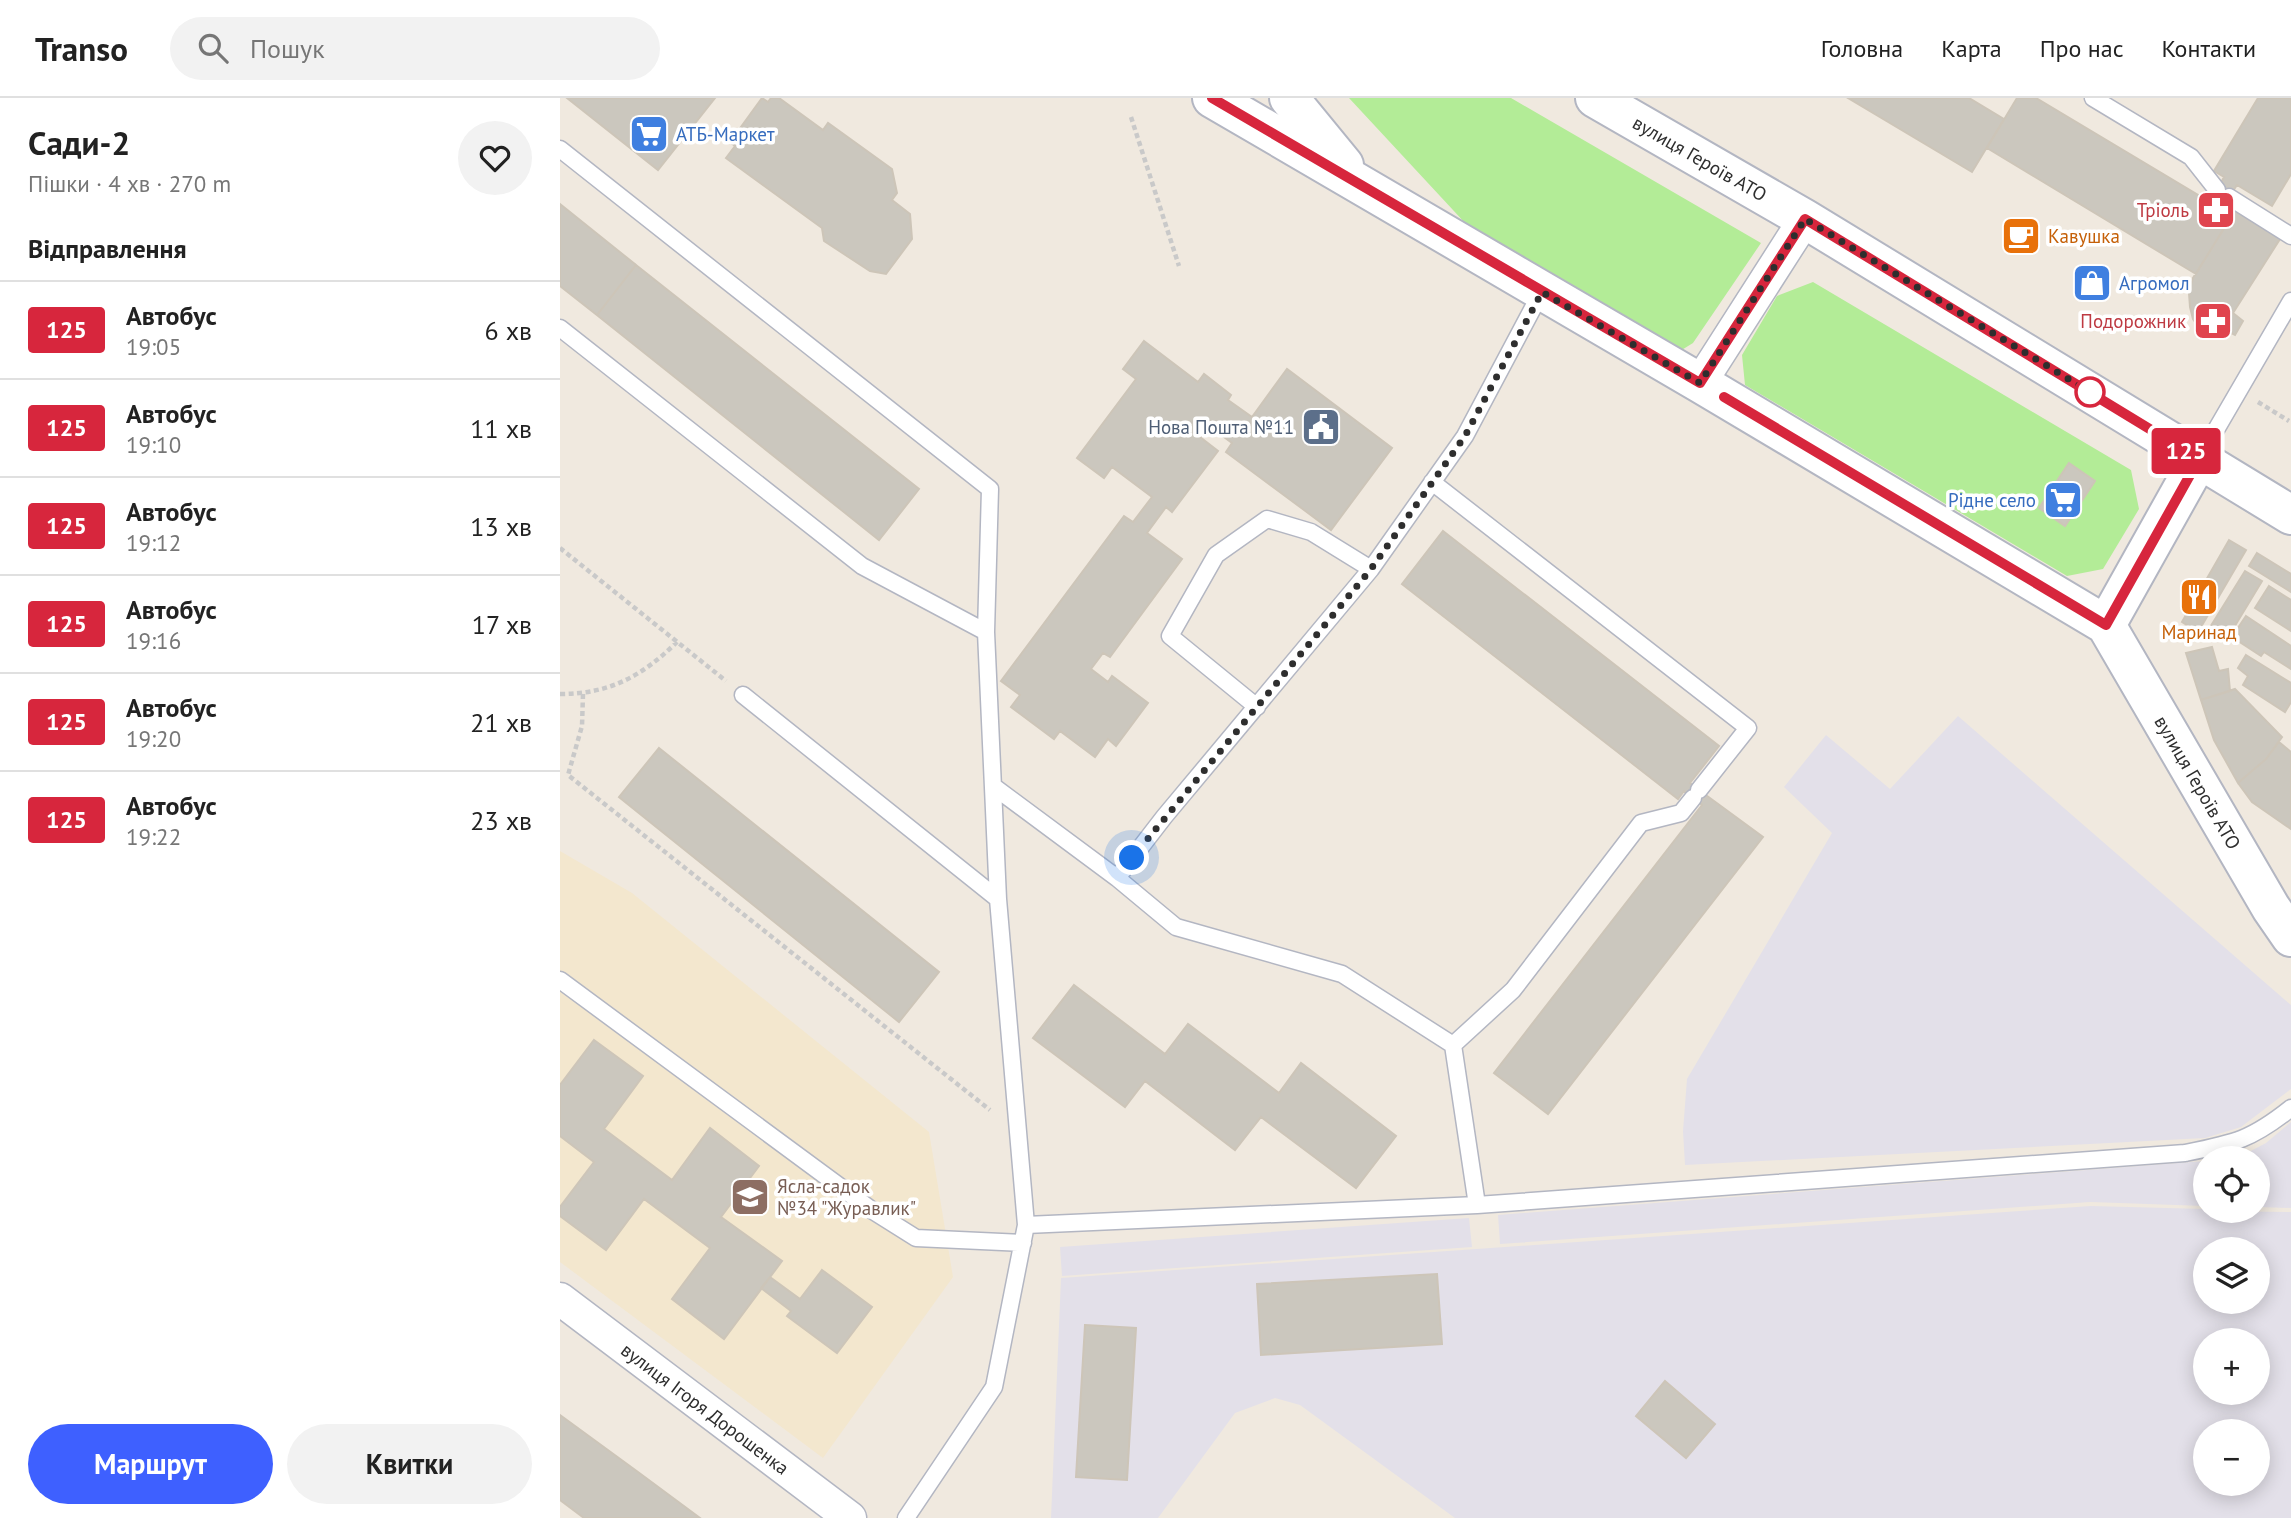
<!DOCTYPE html>
<html lang="uk">
<head>
<meta charset="utf-8">
<style>
  :root { --surface:#fff; --page:#f2f2f2; --text:#222; --muted:#767676; --line:#e0e0e0; --accent:#3e60ff }
  body { margin:0; font-family:"PT Sans",sans-serif; background:var(--page); color:var(--text); height:100vh; display:flex; flex-direction:column; font-size:26px; white-space:nowrap }
  * { box-sizing:border-box; margin:0 }
  p { font-size:23px; color:var(--muted) }
  .icon { flex:none; width:38px; height:38px; fill:none; stroke:currentColor; stroke-width:2; stroke-linecap:round; stroke-linejoin:round }
  .map { position:relative; flex:1; overflow:hidden }
  .drawer { display:flex; flex-direction:column; background:var(--surface); width:560px }
  .drawer>* { flex:none }
  .badge { padding:0 14px; border-radius:5px; font-size:24px; line-height:46px }
  .controls { position:absolute; left:1633px; top:1048px; display:grid; gap:14px }
  .controls a { display:grid; place-items:center; width:77px; height:77px; border-radius:50%; background:var(--surface); box-shadow:0 4px 18px #0003; font-size:35px }
  .you { position:absolute; width:35px; height:35px; margin:-18px; border:5px solid #fff; border-radius:50%; background:#1a73e8; box-shadow:0 0 0 10px #1a73e833 }
  .map>.badge { position:absolute; translate:-50% -50%; box-shadow:0 0 0 4px #fff }
  h2 { padding:0 28px; font-size:26px; line-height:63px }
  .round { display:grid; place-items:center; flex:none; width:74px; height:74px; border-radius:37px; background:var(--page) }
  .overview { display:flex; align-items:center; justify-content:space-between; height:119px; padding:0 28px }
  h1 { font-size:33px; font-weight:600; line-height:52px }
  .cta { display:flex; gap:14px; margin-top:auto; padding:14px 28px }
  .cta a { flex:1; height:80px; border-radius:42px; background:var(--accent); color:#fff; font-size:28px; font-weight:600; line-height:80px; text-align:center }
  .cta a+a { background:var(--page); color:var(--text) }
  ul { padding:0; list-style:none }
  li { display:flex; align-items:center; gap:21px; height:98px; padding:0 28px; border-top:2px solid var(--line) }
  li div { flex:1 }
  li b { display:block; font-size:26px }
  li em { font-style:normal }
  li .badge { min-width:77px; font-weight:700; text-align:center }
  header { display:flex; align-items:center; gap:42px; box-sizing:border-box; height:98px; padding:0 35px; background:var(--surface); border-bottom:2px solid var(--line) }
  header strong { font-size:33px }
  nav { display:flex; gap:38px; margin-inline-start:auto; font-size:24px }
  .search { width:490px; height:63px; background:var(--page); display:flex; align-items:center; gap:18px; box-sizing:border-box; padding:0 24px; border-radius:38px; color:var(--muted); font-size:26px }
  main { display:flex; flex:1; min-height:0 }
  .map>svg:first-child { display:block }
</style>
</head>
<body>
<header>
<strong>Transo</strong>
<div class="search"><svg class="icon" aria-label="search" viewBox="0 0 24 24"><circle cx="10" cy="10" r="6"/><path d="M15 15l6 6"/></svg>Пошук</div>
<nav><a>Головна</a><a>Карта</a><a>Про нас</a><a>Контакти</a></nav>
</header>
<main>
<section class="drawer">
<div class="overview"><div><h1>Сади-2</h1><p>Пішки · 4 хв · 270 m</p></div><a class="round"><svg class="icon" aria-label="heart" viewBox="0 0 24 24"><path d="M12 20l-8-8c-3-5 5-10 8-4 3-6 11-1 8 4z"/></svg></a></div>
<h2>Відправлення</h2>
<ul>
<li><span class="badge" style="background:#d7263d;color:#fff">125</span><div><b>Автобус</b><p>19:05</p></div><em>6 хв</em></li>
<li><span class="badge" style="background:#d7263d;color:#fff">125</span><div><b>Автобус</b><p>19:10</p></div><em>11 хв</em></li>
<li><span class="badge" style="background:#d7263d;color:#fff">125</span><div><b>Автобус</b><p>19:12</p></div><em>13 хв</em></li>
<li><span class="badge" style="background:#d7263d;color:#fff">125</span><div><b>Автобус</b><p>19:16</p></div><em>17 хв</em></li>
<li><span class="badge" style="background:#d7263d;color:#fff">125</span><div><b>Автобус</b><p>19:20</p></div><em>21 хв</em></li>
<li><span class="badge" style="background:#d7263d;color:#fff">125</span><div><b>Автобус</b><p>19:22</p></div><em>23 хв</em></li>
</ul>
<div class="cta"><a>Маршрут</a><a>Квитки</a></div>
</section>
<div class="map">
<svg width="1731" height="1420" viewBox="0 0 1731 1420">
  <rect width="100%" height="100%" fill="#f0e9df"/>
  <path fill="#e3e0e9" fill-rule="evenodd" d="M1398,618l333,289v84l-50,38 -36,11 -520,27 -2,-34 4,-52 145,-246 -48,-46 42,-52 64,54z
    M1731,1024v86l-33,-1v-49h-32l21,-5 19,-10z
    M1645,1063v45l-115,-4 -590,42 -2,-29z
    M1531,1108l114,3v2l86,1v306h-836l-155,-113 -25,-7 -40,15 -77,105h-107l10,-240zM1645,1152h53v52h-53zM1645,1242h53v53h-53zM1645,1334h53v52h-53z
    M909,1120l3,29 -410,29 -2,-29z"/>
  <path fill="#f3e7ce" d="M0,753l72,42 297,239 24,145 -130,181 -263,-196z"/>
  <path fill="#b3ec97" d="M789,0h162l250,145 -68,100 -13,8 -201,-113z
    M1253,184l318,188 8,39 -36,60 -36,7 -322,-191 -3,-30 35,-59z"/>
  <path fill="#cbc7be" stroke="#cdc5b8" stroke-width="2" d="M7,0h148l-57,72z
    M202,0l6,4 3,-4h8l44,32 5,-7 64,46 5,24 -5,7 18,14 2,25 -26,35 -16,-3 -46,-30 -2,-13 -96,-70 9,-12 -5,-4z
    M1288,0h121l35,21 -32,53z
    M1457,0h19l174,104 7,-12 12,7 -7,12 10,6 -36,59 -209,-126z
    M1698,0h33v76l-19,32 -35,-21 -8,12 -12,-7 7,-13 -10,-6z
    M0,106l76,61 -39,50 -37,-29z
    M1675,113l45,28 -47,74 10,8 -8,14 -22,-11h-6l-5,8 -9,-13 -3,-12 -1,-14 4,-15z
    M76,167l283,224 -40,51 -282,-225z
    M584,243l54,41 6,-8 27,21 -3,5 24,17 35,-48 105,79 -61,82 -105,-78 6,-9 -23,-17 -9,11 18,14 -46,61 -6,-5 -19,26 35,26 -72,98 -7,-4 -12,16 17,13 4,-6 36,27 -32,43 -8,-7 -13,18 -35,-26 -6,8 -43,-32 9,-12 -19,-14 123,-165 9,6 19,-25 -40,-30 -8,11 -27,-20 59,-79 -13,-10z
    M1509,365l26,18 -30,45 -26,-18z
    M883,433l276,215 -29,37 9,7 -6,8 -9,-7 -6,8 -276,-215z
    M1669,442l17,10 -48,82 -16,-10z
    M1697,455l34,21v18l-42,-26z
    M1685,473l17,10 -35,58 -18,-10z
    M1709,488l22,14v31l-36,-23z
    M1686,518l45,30v23l-27,-17 -3,4 -29,-19z
    M1652,549l7,24 9,-2 2,22 -29,9 -15,-47z
    M1686,557l45,28v19l-6,10 -42,-27 5,-9 -10,-8z
    M1675,591l47,48 -16,22 -28,24 -24,-43 -13,-40z
    M1719,644l12,10v77l-39,-27 -14,-19 28,-24z
    M99,650l280,224 -40,50 -280,-225z
    M1139,692l64,47 -215,277 -54,-41 208,-268 -9,-7z
    M514,887l91,69 23,-30 91,69 22,-30 95,73 -40,52 -95,-71 -26,33 -90,-69 -20,26 -92,-69z
    M34,942l49,36 -39,53 68,51 38,-52 49,38 -38,51 61,44 -58,78 -52,-40 38,-51 -66,-49 -38,51 -46,-34v-9l34,-45 -34,-26v-51z
    M262,1172l50,37 -35,46 -50,-37 4,-5 -30,-23 9,-11 30,22z
    M877,1176l5,70 -181,11 -4,-71z
    M525,1227l51,3 -9,152 -51,-3z
    M1105,1283l50,43 -29,34 -50,-42z
    M0,1317l78,57 62,46h-116l-24,-18z"/>
  <g fill="none" stroke-linecap="round" stroke-linejoin="round">
    <g stroke="#b3b6c2" stroke-width="19">
      <path id="lane" d="M1533,0l98,59 26,33
        M0,51l430,340 -4,143 12,267 28,326 -32,162 -88,131
        M1669,99l62,39
        M0,230l302,238 124,66
        M1639,361l92,-158
        M872,384l316,246 -49,62
        M183,597l255,204
        M697,609l-87,-71 46,-81 51,-36 44,13 60,37
        M433,688l124,92 59,49 166,47 111,71 24,160
        M557,780l47,-61 207,-248 94,-133 77,-145
        M0,882l313,231 43,27 107,5
        M893,947l60,-55 128,-167 40,-10 12,-15
        M466,1127l451,-20 708,-52c50,-10 66,-13 106,-45"/>
    </g>
    <g stroke="#b3b6c2" stroke-width="35">
      <g id="street">
        <path d="M1140,285l105,-164"/>
        <path id="s1" d="M0,1201l290,219"/>
      </g>
    </g>
    <g stroke="#b3b6c2" stroke-width="42">
      <g id="secondary">
        <path id="s2" d="M652,0l488,285 406,242 165,283 20,29"/>
        <path d="M729,0l55,67"/>
        <path id="s3" d="M1035,0l210,121 486,296"/>
        <path d="M1546,527l93,-166"/>
      </g>
    </g>
    <path stroke="#c9c9c9" stroke-width="4.5" stroke-dasharray="5 3.5" stroke-linecap="butt" d="M571,19l48,149
      M1698,304l31,19
      M0,450l166,133
      M0,596c50,0 82,-18 117,-52
      M23,596l-1,32 -14,49 422,335"/>
    <use href="#lane" stroke="#fff" stroke-width="16"/>
    <use href="#street" stroke="#fff" stroke-width="32"/>
    <use href="#secondary" stroke="#fff" stroke-width="38"/>
  </g>
  <g fill="none" stroke-linecap="round" stroke-linejoin="round">
    <g stroke="#fff" stroke-width="16">
      <path id="line" d="M652,0l488,285 105,-164 394,240 -93,166 -382,-228"/>
    </g>
    <use href="#line" stroke="#d7263d" stroke-width="10"/>
    <path stroke="#2e2e2e" stroke-width="7" stroke-dasharray="0 12.6" d="M572,760l239,-289 94,-133 77,-144 158,91 105,-164 285,173"/>
  </g>
  <defs>
    <g id="supermarket-square" transform="scale(2.0125)"><rect x="-9" y="-9" width="18" height="18" rx="4" fill="#3f7fe0" stroke="#fff"/><path d="M-6-5.5h2.5l.6 2H6L4.5 2H-2.5L-4.4-4H-6ZM-1.5 3.2a1.3 1.3 0 1 0 .1 0ZM3 3.2a1.3 1.3 0 1 0 .1 0Z" fill="#fff"/></g>
    <g id="pharmacy-square" transform="scale(2.0125)"><rect x="-9" y="-9" width="18" height="18" rx="4" fill="#e0444e" stroke="#fff"/><path d="M-2-6h4v4h4v4h-4v4h-4v-4h-4v-4h4Z" fill="#fff"/></g>
    <g id="cafe-square" transform="scale(2.0125)"><rect x="-9" y="-9" width="18" height="18" rx="4" fill="#e8710a" stroke="#fff"/><path d="M-5.5-4.5H6V0H3Q3 3.5 0 3.5H-2.5Q-5.5 3.5-5.5 0ZM3-3.2v2h1.7v-2ZM-6 4.5H4V6H-6Z" fill="#fff"/></g>
    <g id="shop-square" transform="scale(2.0125)"><rect x="-9" y="-9" width="18" height="18" rx="4" fill="#3f7fe0" stroke="#fff"/><path d="M-5-2.5h2.3a2.7 3.5 0 0 1 5.4 0H5L5.5 6h-11ZM-1.5-2.5h3a1.5 2.3 0 0 0-3 0Z" fill="#fff"/></g>
    <g id="civic-square" transform="scale(2.0125)"><rect x="-9" y="-9" width="18" height="18" rx="4" fill="#5c6f8a" stroke="#fff"/><path d="M-.6-6.5H3V-4.5H.6V-3L4-1V1h2V6H-6V1h2V-1L-.6-3ZM-1.2 2.5V6h2.4V2.5Z" fill="#fff"/></g>
    <g id="restaurant-square" transform="scale(2.0125)"><rect x="-9" y="-9" width="18" height="18" rx="4" fill="#e8710a" stroke="#fff"/><path d="M-5-6h1v4h1v-4h1v4h1v-4h1v5L-1.5 .5V6h-2V.5L-5-1ZM5-6V6H3V1.5H1.5Q1.5-4 5-6Z" fill="#fff"/></g>
    <g id="school-square" transform="scale(2.0125)"><rect x="-9" y="-9" width="18" height="18" rx="4" fill="#8d6e63" stroke="#fff"/><path d="M0-5L7-2L0 1L-7-2ZM-4 1L0 2.5L4 1V4Q0 6-4 4Z" fill="#fff"/></g>
  </defs>
  <g fill-rule="evenodd">
    <use href="#supermarket-square" x="89" y="36"/>
    <use href="#pharmacy-square" x="1656" y="112"/>
    <use href="#cafe-square" x="1461" y="138"/>
    <use href="#shop-square" x="1532" y="185"/>
    <use href="#pharmacy-square" x="1653" y="223"/>
    <use href="#civic-square" x="761" y="329"/>
    <use href="#supermarket-square" x="1503" y="402"/>
    <use href="#restaurant-square" x="1639" y="499"/>
    <use href="#school-square" x="190" y="1099"/>
  </g>
  <circle fill="#fff" stroke="#d7263d" stroke-width="3.5" cx="1530" cy="294" r="14"/>
  <g text-anchor="middle" dominant-baseline="central" stroke-width="7" stroke-linejoin="round" paint-order="stroke">
    <g font-size="19" fill="#366cbe" stroke="#fff" text-anchor="start">
      <text x="116" y="36">АТБ-Маркет</text>
      <text x="1559" y="185">Агромол</text>
      <text x="1476" y="402" text-anchor="end">Рідне село</text>
    </g>
    <g font-size="19" fill="#2e2e2e" stroke="#fff">
      <text stroke="none"><textPath href="#s3" startOffset="121">вулиця Героїв АТО</textPath></text>
      <text stroke="none"><textPath href="#s2" startOffset="1220">вулиця Героїв АТО</textPath></text>
      <text stroke="none"><textPath href="#s1" startOffset="182">вулиця Ігоря Дорошенка</textPath></text>
    </g>
    <g font-size="19" fill="#be3a42" stroke="#fff" text-anchor="end">
      <text x="1629" y="112">Тріоль</text>
      <text x="1626" y="223">Подорожник</text>
    </g>
    <g font-size="19" fill="#c56008" stroke="#fff" text-anchor="start">
      <text x="1488" y="138">Кавушка</text>
      <text x="1639" y="534" text-anchor="middle">Маринад</text>
    </g>
    <g font-size="19" fill="#4e5e75" stroke="#fff" text-anchor="end">
      <text x="734" y="329">Нова Пошта №11</text>
    </g>
    <g font-size="19" fill="#785e54" stroke="#fff" text-anchor="start">
      <text x="217" y="1088">Ясла-садок<tspan x="217" dy="22">№34 "Журавлик"</tspan></text>
    </g>
  </g>
</svg>
<div class="controls">
<a><svg class="icon" aria-label="locate" viewBox="0 0 24 24"><circle cx="12" cy="12" r="6"/><path d="M12 2v4M12 18v4M2 12h4M18 12h4"/></svg></a>
<a><svg class="icon" aria-label="layers" viewBox="0 0 24 24"><path d="M12 4l9 5-9 5-9-5zM3 14l9 5 9-5"/></svg></a>
<a>+</a>
<a>−</a>
</div>
<div class="you" style="left:572px;top:760px"></div>
<b class="badge" style="left:1626px;top:353px;background:#d7263d;color:#fff">125</b>
</div>
</main>
</body>
</html>
